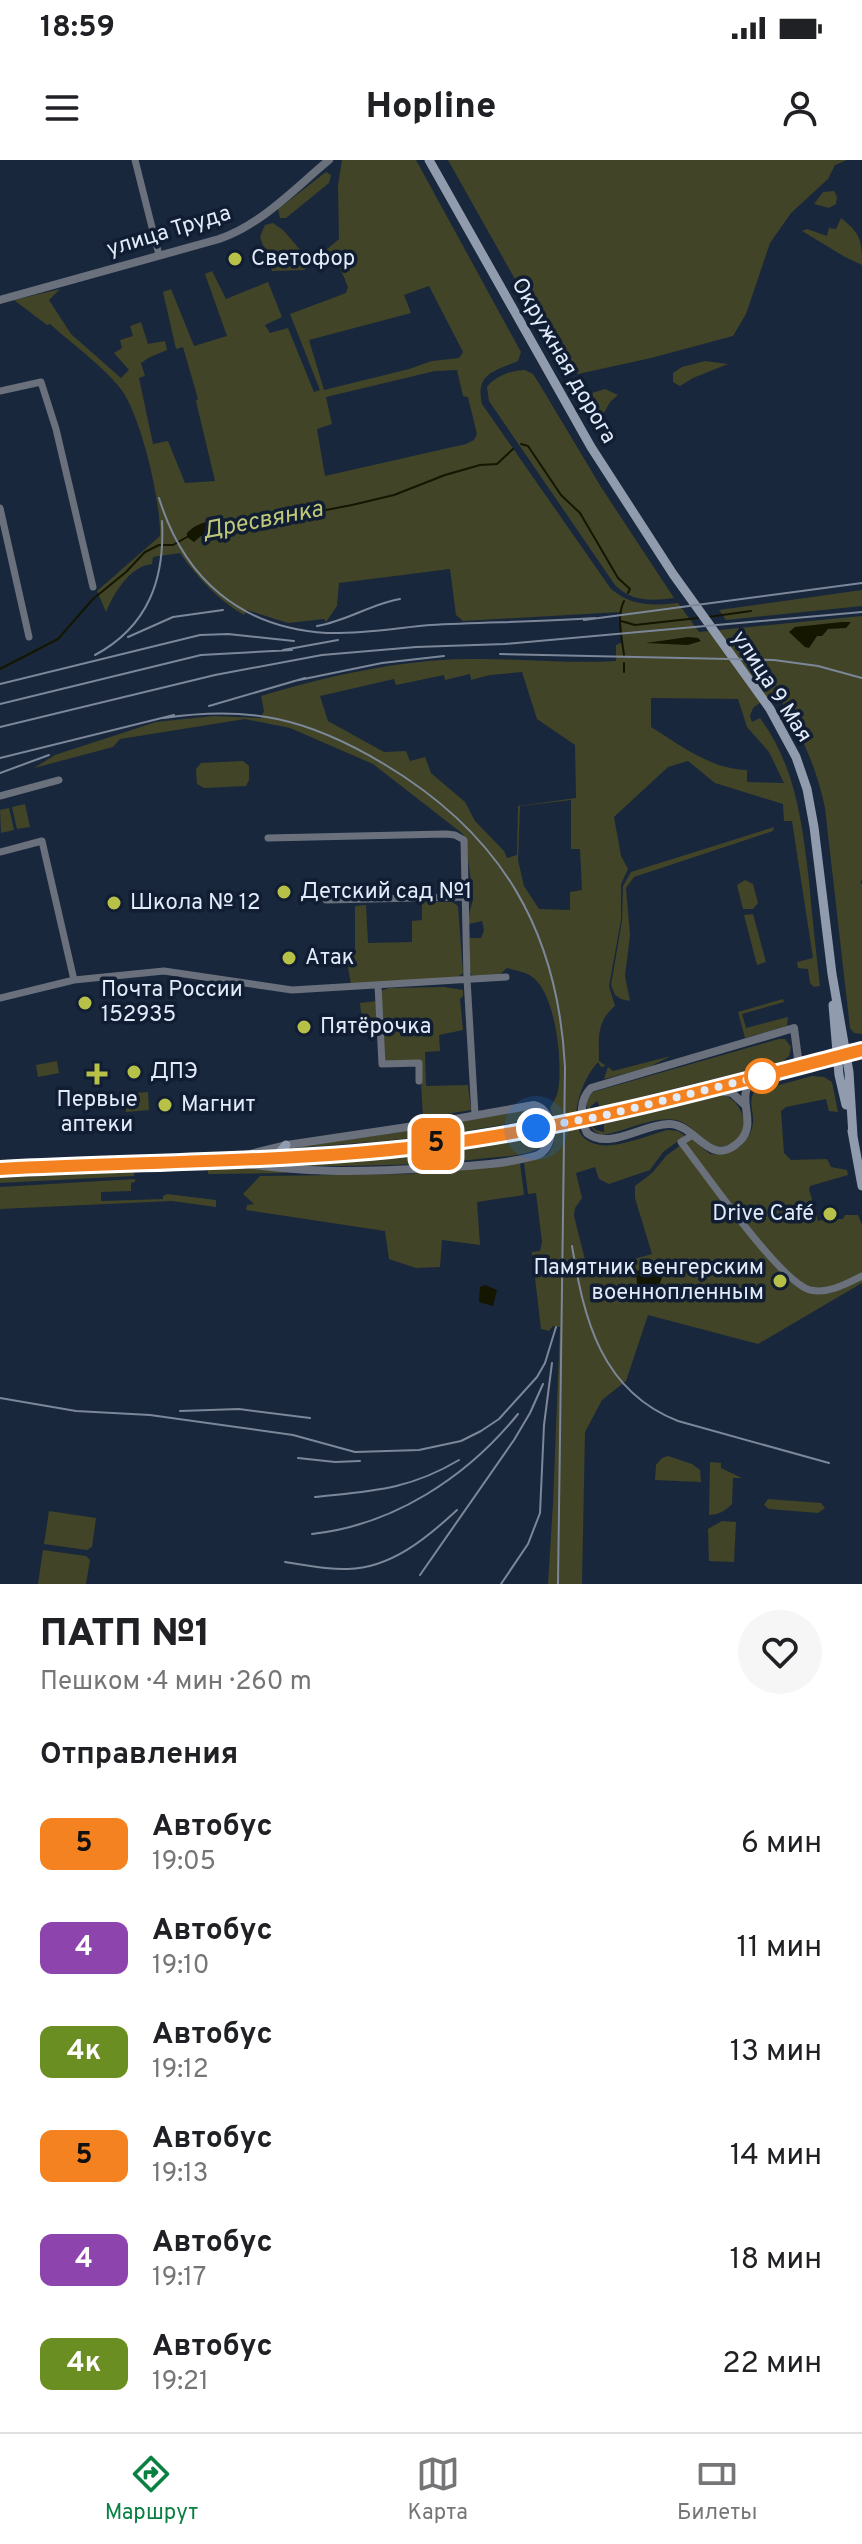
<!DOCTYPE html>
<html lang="ru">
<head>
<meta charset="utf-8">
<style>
  :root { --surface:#fff; --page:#f6f6f6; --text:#202124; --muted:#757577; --line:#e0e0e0; --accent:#0b8043 }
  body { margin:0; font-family:Overpass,sans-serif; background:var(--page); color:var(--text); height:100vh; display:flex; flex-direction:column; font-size:30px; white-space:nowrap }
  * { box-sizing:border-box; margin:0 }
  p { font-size:26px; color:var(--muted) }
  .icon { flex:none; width:44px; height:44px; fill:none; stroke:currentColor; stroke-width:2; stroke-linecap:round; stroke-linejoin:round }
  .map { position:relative; height:1424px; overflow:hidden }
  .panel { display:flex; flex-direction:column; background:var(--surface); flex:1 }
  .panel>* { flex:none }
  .badge { padding:0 16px; border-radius:12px; font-size:28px; line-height:52px }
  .you { position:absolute; width:40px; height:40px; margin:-20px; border:6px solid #fff; border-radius:50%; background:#1a73e8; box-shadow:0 0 0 12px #1a73e833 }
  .map>.badge { position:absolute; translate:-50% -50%; box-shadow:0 0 0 4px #fff }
  h2 { padding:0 40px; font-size:30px; line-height:72px }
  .round { display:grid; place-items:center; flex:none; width:84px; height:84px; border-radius:42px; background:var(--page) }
  .headline { display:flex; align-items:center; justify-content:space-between; height:136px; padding:0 40px }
  h1 { font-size:38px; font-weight:800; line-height:60px }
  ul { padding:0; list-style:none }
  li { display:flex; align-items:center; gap:24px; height:104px; padding:0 40px }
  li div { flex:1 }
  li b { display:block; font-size:30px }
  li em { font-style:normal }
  li .badge { min-width:88px; font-weight:700; text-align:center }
  .status { display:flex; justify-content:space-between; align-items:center; height:56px; padding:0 40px; background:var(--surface); direction:ltr }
  .status svg { height:22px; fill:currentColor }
  header { display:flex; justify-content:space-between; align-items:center; height:104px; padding:0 40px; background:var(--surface); font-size:36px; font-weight:800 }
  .dock { display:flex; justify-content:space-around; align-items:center; height:112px; border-top:2px solid var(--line); background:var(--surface); font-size:22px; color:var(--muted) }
  .dock a { display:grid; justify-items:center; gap:4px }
  .dock .selected { color:var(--accent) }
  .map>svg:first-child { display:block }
</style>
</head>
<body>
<div class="status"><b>18:59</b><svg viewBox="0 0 49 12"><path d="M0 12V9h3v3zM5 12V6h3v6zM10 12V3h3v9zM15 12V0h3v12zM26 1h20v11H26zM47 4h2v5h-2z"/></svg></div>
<header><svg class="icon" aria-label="menu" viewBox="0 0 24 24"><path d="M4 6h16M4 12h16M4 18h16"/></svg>Hopline<svg class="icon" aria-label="person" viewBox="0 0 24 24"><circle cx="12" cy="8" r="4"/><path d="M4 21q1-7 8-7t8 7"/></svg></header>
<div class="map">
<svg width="862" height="1424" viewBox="0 0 862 1424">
  <rect width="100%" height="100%" fill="#19273c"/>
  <path fill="#414427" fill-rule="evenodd" d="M342,0h74l105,192 -3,9c-23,10 -43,12 -36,43l129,185c20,17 41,17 67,14l21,29 163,-16v263l-2,4 2,1v150l-8,-1 -4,-5 -25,-220c-8,-39 -23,-73 -44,-107l4,-5 -2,-4 -7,-1 -23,17 -3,8 2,6 8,-4c36,49 42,104 49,163 3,35 7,70 11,105l-6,1 -4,-4 -2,-14 -10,-1 -1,-6 16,-4 -21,-137h-8l-1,-17 -68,-21 -27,-22 -20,6 -54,50 7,39 7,13 -7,15v36l-12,66 6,20c-19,16 -16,31 -16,55l7,5 -5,1 -3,-5c-18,19 -39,77 2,83 17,3 50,-10 67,-15l11,1 7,5 -22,16 -13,18 -41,14 -10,-5 -4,-12 -19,6 6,25 -7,10 -1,8 14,56 64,-18 -17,-56v-12l17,-13 15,-18 14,-10 88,115 41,32 52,-14v5l-104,61 -110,-29 -22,66 -24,19 -17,32 -3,152h-34l5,-81 7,-176 -7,-1 -4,5 -8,-2 -9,-77 8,-1 2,-9 -6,-49 -8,1 -4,-31 23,-8c12,-13 8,-31 3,-47 3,-6 7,-11 8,-17 5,-28 -2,-99 -27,-115 -6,-4 -17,-6 -24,-8l-8,7 -26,1 -3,-3v-35h11l3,-8 -2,-9 -13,3c-1,-11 2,-15 4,-25 0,-6 -7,-59 -10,-65l-90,-70 -83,-36 -45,-9 -125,20 -7,8 -79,21 21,-13 101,-33 58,-6 47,2 3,-7 -3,-15c66,-20 138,-36 207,-37 49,-1 100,5 148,2v-16l7,-3 -3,-30 -157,9 -7,-6 -6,-46 -111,14 -2,23 -11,16 -2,-3 -36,4 -41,-13 -3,5c-25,-14 -47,-38 -64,-62l-27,4 -1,7c-22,2 -38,29 -46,48l-9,-21 63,-55c1,-34 -18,-115 -37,-144 -14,-21 -53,-50 -73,-68l-3,1 -33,-25 46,-11 -11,11 22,34 50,44 8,-8 -15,-17 8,-5 -2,-8 13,-4 -3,-10 11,-4 7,22 17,-3 2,9 -17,7 -9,6 4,13 -6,2 14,66 15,-3 17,42 30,-2 -19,-80 2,-2 -15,-52 -7,2 -13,-57 8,-3 23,57 33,-10 -22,-62 7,-3 14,28 42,-17 14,35 -17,8 5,8 18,-5 26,64 6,-2 -30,-76 56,-21 2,-6 -12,-29 -4,-1 -28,13 -32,1 -12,-34 5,-12 8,-2 10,7 25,29 10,-2 21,-18 -1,-54zM429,126l34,66 -4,6 -27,3 -23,8 -85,21 -15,-50 102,-27 -7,-18zM457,210l6,26 5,1 9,37 -3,6 -8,4 -141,32 -8,-47 15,-5 -6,-27 109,-26zM522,512l15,47 38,26 1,53 -58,8 -1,49 -10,3 -3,-7 -29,-30 -10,-19 -34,-29 -6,-16 -15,4 -4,-10 -22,1 -56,-31 -8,-25 74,-17 2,6 48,-10 1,5 25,-6 1,6 19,-5zM651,538l87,1 9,28 22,25 15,31 -37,-1v-12c-37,-1 -65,-24 -96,-43zM571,640v49h9l2,41 -12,2v18l-31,-1 -15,-23 -6,-26 2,-54z
    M448,0h399l-12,5 -7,14 -37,34 -21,30 -24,71 -13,22 -82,22 -73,16 -17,-13z
    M326,12l5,3 -2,8 -43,35h-6l-2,-9z
    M834,31l3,6 -1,7 -7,4 -15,-4 9,-12z
    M841,58c20,16 21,22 21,47l-17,-8 -43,-26 5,-2 20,7 2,-8 7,1z
    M705,201l23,3 -35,14 -13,8 -7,-4v-9l9,-6z
    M525,210l8,4 7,11 61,102 73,111c-23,3 -42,4 -59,-13l-126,-184 -2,-14c8,-11 25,-17 38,-17z
    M605,229l13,6 -8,7 -10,18 -13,-18 5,-9z
    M862,430v16l-136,14 -7,-10z
    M243,601l6,5v14l-3,6 -42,2 -7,-4 -1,-15 5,-6z
    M25,644l5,23 -13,2 -5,-22z
    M9,648l5,22 -13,3 -1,-23z
    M774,667l-1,4 -139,46 -8,11 4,47 -5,41 5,25 -9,-2 -6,-4 -4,-10 11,-64 1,-35 8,-14z
    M745,720l8,4 5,19 -5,6h-10l-6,-24z
    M422,742h30l6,4 5,67 -5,4 -107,8 -3,-18 -7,-4 -1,-13 15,-1v-43l11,-1 2,38 44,-1v-21l10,-1z
    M753,754l13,48 -9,3 -13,-50z
    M444,827l19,3v6l-3,3 3,31 -24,5 1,16 -15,1 1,34 42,-1 3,25 -48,8 -3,-56h-36l-3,-71 8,-3z
    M783,839l1,3 -42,12 4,14 42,-11 -1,9 -42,12 -7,-26z
    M376,841l1,21 -15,1 -2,-20z
    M779,879h6l6,8 -2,9 -7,6 -182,45 -3,-6 -7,6 3,20 3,3 8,2v-8l120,-29c23,9 29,44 1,51 -20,4 -30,-22 -49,-26 -25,-4 -50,12 -74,15 -15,-4 -15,-22 -15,-36l6,-7z
    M671,896l-24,12 -43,11 4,-12 5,4z
    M57,901l2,12 -21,4 -2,-12z
    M812,916l12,1 8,5 6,30 -9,-1 -3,-12 -40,8 -5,4 3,42 7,7 36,-1 4,8 16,3 1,5 -38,11 -1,3 9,32 17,-4 1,2h7l2,-4h13l4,10v49c-17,8 -33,17 -52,13 -29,-7 -104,-115 -125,-143l7,-5 18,15c21,2 40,-9 43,-31 1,-12 -5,-20 1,-31z
    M148,932l1,18 -23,2 -1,-18z
    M534,948l5,2c8,10 9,21 8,34 -17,12 -39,12 -60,14 -64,8 -128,8 -193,8l93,-8 147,-20 2,8 7,-4 -5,-27 -11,-1 1,6c-78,16 -156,23 -236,28l129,-19z
    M520,1003l4,32 -47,7 3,43 -38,-5 -2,27 -24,1 -27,-9 -4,-28 -139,-21 1,-5 7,-1 -11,-10 17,-18 148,-2z
    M208,1009h52l28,4 -80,1z
    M134,1011v5l-134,7v-5z
    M135,1019v3l-4,1v8l-30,1v9l62,-2v-3l4,-2 49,6v7l-44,-6 -172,8v-22z
    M668,1296l24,8 8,6 1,12 -46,-2 1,-15 6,-7z
    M710,1302l11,1v5l21,10h-9l-1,26c-7,7 -14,11 -23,11z
    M768,1339l53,4 4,5 -7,5 -49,-4 -5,-4z
    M49,1351l47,7 -4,29 -5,3 -43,-6z
    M722,1361l14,1 -2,40 -25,-1 -1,-32z
    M43,1390l43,6 4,4 -4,24h-48z"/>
  <path fill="#141600" d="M232,360l12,6 -43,10 -7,6 -7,-5v-4c11,-12 29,-14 45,-13z
    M842,462h9l-5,6 -18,1 -6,7h-5l-8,12 -4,-1 -16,-15 6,-5z
    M688,477l10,1 3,3 -13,4 -42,-2z
    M648,1104l17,5 -5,14 2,10 -18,2 -6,-2 -2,-21z
    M485,1125l12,5 -4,16 -14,-4 1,-15z"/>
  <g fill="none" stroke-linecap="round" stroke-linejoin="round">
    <path stroke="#141600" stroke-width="2" d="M521,284l7,2 33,49 19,18 38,65 12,11 -2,4
      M243,366l109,-21 42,-10 51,-20 35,-10 17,-1 16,-15
      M624,441c-8,16 -2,38 0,54
      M708,457l43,-6
      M621,461l14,4 63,-7
      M0,509l58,-30 35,-40 33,-27 19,-20 14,-7h14l14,-8
      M624,512v-9"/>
    <path stroke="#6a717d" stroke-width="7" d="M135,0l24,95
      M0,231l41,-9 15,47 37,158
      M0,348l29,129
      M0,636l59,-16
      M268,678l178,-4 9,1 9,5 3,139 8,136
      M0,692l42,-11 32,139
      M326,740l138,-3
      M378,825l4,79 37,-1v18
      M0,838l74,-18 90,-9 128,19 214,-13
      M693,975l-12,7c23,29 99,140 129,148 18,4 36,-6 52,-14"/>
    <path stroke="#6a717d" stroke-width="8" d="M0,140l219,-61c42,-14 76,-51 110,-79
      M754,919c-21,17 5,43 -14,62 -30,29 -43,-16 -70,-17 -26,-1 -60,27 -83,9 -7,-15 -8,-33 4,-45l203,-60 5,38
      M715,930l17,3 13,12
      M534,945c22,5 23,45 1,51 -33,9 -69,10 -103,12 -68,4 -139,6 -207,-8l62,-15 134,-20z"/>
    <path stroke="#909bae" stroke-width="9" d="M429,0l162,287 82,127 97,135 26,48 11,32 7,38 18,147 17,98 4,64
      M833,845l6,70 7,30
      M852,971l10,55
      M286,985l-5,6 5,6
      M0,1009c147,-8 296,-6 442,-25 142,-19 282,-57 420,-94"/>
    <path stroke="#7c8799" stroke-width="2" d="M159,338c25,81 82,130 168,135 34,1 69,-5 103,-8 55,-3 110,-3 165,-7
      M584,460l278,-37
      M317,466c30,-5 54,-22 83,-27
      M128,477l45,-20 50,-7
      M283,490l55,-10
      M500,494l274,6 44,6 44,12
      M95,495c54,-29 70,-77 67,-134
      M294,521l88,-18 62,-7
      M0,524l200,-49 28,-1 66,7
      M0,544l201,-49 91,-5
      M209,546l96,-28
      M164,558c87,-13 145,1 220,46 117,70 174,166 181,303l-7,517
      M0,567l215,-52 107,-20 94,-8 89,-3 357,-32
      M0,598l174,-43
      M0,613l49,-18
      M572,1086c12,73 29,145 106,175l151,42
      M0,1238l76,13 74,4 143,20 62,17 64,-2 42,-9 20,-10 18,-12 38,-42 8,-14 11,-36
      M180,1251l59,-2 71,9
      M298,1298l37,4 25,-1
      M315,1337c56,-6 94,-7 144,-37
      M312,1374c82,-9 155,-57 206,-120
      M285,1402c21,3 42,8 63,7 43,-1 79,-31 109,-59
      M420,1415l94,-135 16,-27 13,-29
      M501,1424l27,-40 12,-31 4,-88 8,-62"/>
  </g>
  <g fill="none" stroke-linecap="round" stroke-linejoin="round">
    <g stroke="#fff" stroke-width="18">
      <path id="line" d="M0,1009c147,-8 296,-6 442,-25 142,-19 281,-58 420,-94"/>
    </g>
    <use href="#line" stroke="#f58220" stroke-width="12"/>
    <path stroke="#e2ebfa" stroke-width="8" stroke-dasharray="0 14.4" d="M536,968l66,-12 160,-40"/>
  </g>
  <g fill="#b8c147" stroke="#101d32" stroke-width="3">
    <circle cx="235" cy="99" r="8"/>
    <circle cx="284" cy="732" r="8"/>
    <circle cx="114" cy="743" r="8"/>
    <circle cx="289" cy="798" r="8"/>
    <circle cx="85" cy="843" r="8"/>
    <circle cx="304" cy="867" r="8"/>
    <circle cx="134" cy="912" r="8"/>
    <path d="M93 902h8v8h8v8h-8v8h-8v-8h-8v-8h8z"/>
    <circle cx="165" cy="945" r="8"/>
    <circle cx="830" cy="1054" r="8"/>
    <circle cx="780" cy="1121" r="8"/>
  </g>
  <circle fill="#fff" stroke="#f58220" stroke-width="4" cx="762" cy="916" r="16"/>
  <g text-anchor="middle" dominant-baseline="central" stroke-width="7" stroke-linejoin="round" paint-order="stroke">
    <g font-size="22" fill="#e2ebfa" stroke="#101d32">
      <text transform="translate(169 72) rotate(-17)">улица Труда</text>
      <text transform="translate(563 201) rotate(60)">Окружная дорога</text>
      <text transform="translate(771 527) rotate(57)">улица 9 Мая</text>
    </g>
    <g font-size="22" fill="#e2ebfa" stroke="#101d32" text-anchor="start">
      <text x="251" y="99">Светофор</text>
      <text x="300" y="732">Детский сад №1</text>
      <text x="130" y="743">Школа № 12</text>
      <text x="305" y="798">Атак</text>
      <text x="101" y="830">Почта России<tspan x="101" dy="25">152935</tspan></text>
      <text x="320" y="867">Пятёрочка</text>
      <text x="150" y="912">ДПЭ</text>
      <text x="97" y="940" text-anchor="middle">Первые<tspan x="97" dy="25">аптеки</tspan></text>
      <text x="181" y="945">Магнит</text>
      <text x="814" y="1054" text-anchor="end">Drive Café</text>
      <text x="764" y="1108" text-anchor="end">Памятник венгерским<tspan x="764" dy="25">военнопленным</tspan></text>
    </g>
    <g font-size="24" font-style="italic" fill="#bec677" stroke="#101d32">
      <text transform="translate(263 361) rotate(-11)">Дресвянка</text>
    </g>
  </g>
</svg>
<div class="you" style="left:536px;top:968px"></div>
<b class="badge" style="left:436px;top:984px;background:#f58220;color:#111">5</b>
</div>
<section class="panel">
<div class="headline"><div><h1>ПАТП №1</h1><p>Пешком · 4 мин · 260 m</p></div><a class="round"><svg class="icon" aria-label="heart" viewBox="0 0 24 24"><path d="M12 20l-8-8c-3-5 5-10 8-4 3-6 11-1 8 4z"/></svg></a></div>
<h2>Отправления</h2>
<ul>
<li><span class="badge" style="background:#f58220;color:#111">5</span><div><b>Автобус</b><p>19:05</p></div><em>6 мин</em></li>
<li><span class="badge" style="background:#8e44ad;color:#fff">4</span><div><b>Автобус</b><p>19:10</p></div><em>11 мин</em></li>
<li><span class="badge" style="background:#6b8e23;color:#fff">4к</span><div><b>Автобус</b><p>19:12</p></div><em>13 мин</em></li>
<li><span class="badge" style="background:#f58220;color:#111">5</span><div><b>Автобус</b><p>19:13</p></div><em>14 мин</em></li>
<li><span class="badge" style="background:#8e44ad;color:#fff">4</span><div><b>Автобус</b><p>19:17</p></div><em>18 мин</em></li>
<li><span class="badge" style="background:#6b8e23;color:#fff">4к</span><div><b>Автобус</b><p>19:21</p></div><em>22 мин</em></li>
</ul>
</section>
<nav class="dock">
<a class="selected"><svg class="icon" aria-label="directions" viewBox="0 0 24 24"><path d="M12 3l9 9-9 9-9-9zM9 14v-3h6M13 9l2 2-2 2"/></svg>Маршрут</a>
<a><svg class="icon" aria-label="map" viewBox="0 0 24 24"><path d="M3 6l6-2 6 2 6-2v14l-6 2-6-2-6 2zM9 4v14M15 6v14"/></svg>Карта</a>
<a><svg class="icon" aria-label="tickets" viewBox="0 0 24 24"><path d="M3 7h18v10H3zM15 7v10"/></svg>Билеты</a>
</nav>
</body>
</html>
